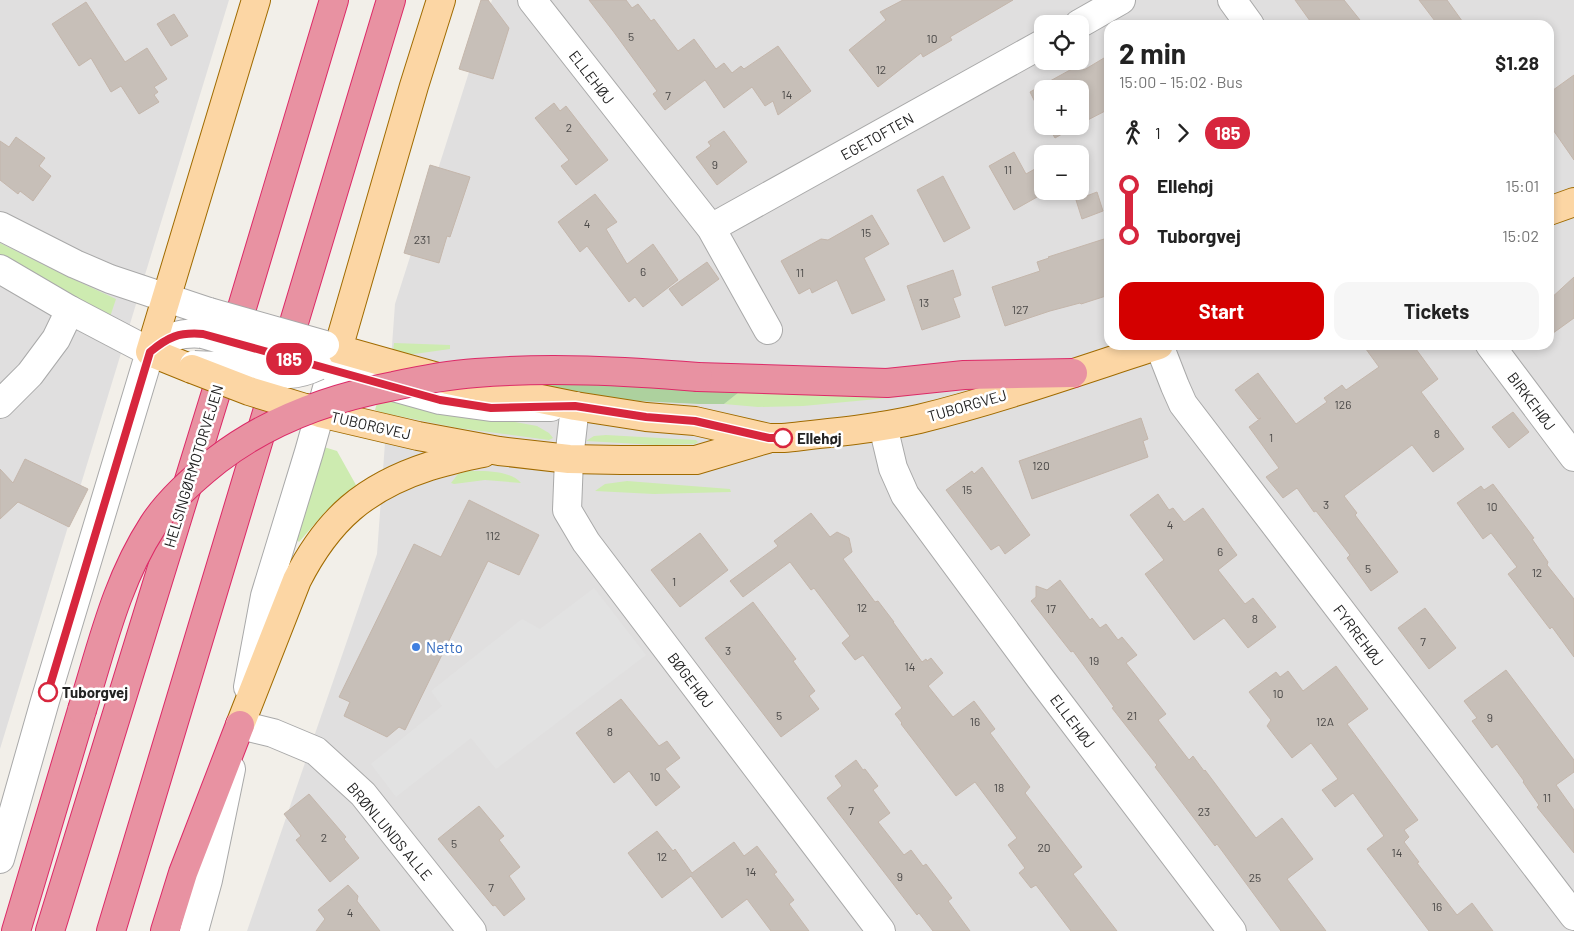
<!DOCTYPE html>
<html lang="en">
<head>
<meta charset="utf-8">
<style>
  :root { --surface:#fff; --page:#f6f6f6; --text:#222; --muted:#767676; --accent:#d40000 }
  body { margin:0; font-family:Barlow,sans-serif; background:var(--page); color:var(--text); height:100vh; display:flex; flex-direction:column; font-size:19px; white-space:nowrap }
  * { box-sizing:border-box; margin:0 }
  p { font-size:16px; color:var(--muted) }
  .icon { flex:none; width:28px; height:28px; fill:none; stroke:currentColor; stroke-width:2; stroke-linecap:round; stroke-linejoin:round }
  .map { position:relative; flex:1; overflow:hidden }
  .side { position:absolute; left:1104px; top:20px; width:450px; height:330px; display:flex; flex-direction:column; background:var(--surface); border-radius:15px; box-shadow:0 2px 8px #0003 }
  .side>* { flex:none }
  .badge { padding:0 10px; border-radius:16px; font-size:18px; line-height:32px }
  .fabs { position:absolute; left:1034px; top:15px; display:grid; gap:10px }
  .fabs a { display:grid; place-items:center; width:55px; height:55px; border-radius:10px; background:var(--surface); box-shadow:0 2px 8px #0003; font-size:25px }
  .map>.badge { position:absolute; translate:-50% -50%; box-shadow:0 0 0 2px #fff }
  .legs { display:flex; align-items:center; gap:8px; height:55px; padding:0 15px; font-size:16px }
  .legs p { margin-inline-start:auto }
  .summary { display:flex; align-items:center; justify-content:space-between; height:85px; padding:0 15px }
  h1 { font-size:28px; font-weight:700; line-height:38px }
  .primary-button { display:flex; gap:10px; margin-top:auto; padding:10px 15px }
  .primary-button a { flex:1; height:58px; border-radius:15px; background:var(--accent); color:#fff; font-size:20px; font-weight:700; line-height:58px; text-align:center }
  .primary-button a+a { background:var(--page); color:var(--text) }
  ul { padding:0 15px; list-style:none }
  li { display:flex; align-items:center; gap:18px; height:50px; font-size:19px }
  li i { display:grid; place-items:center; width:8px; height:100%; margin:0 6px; background:currentColor }
  li i::after { content:''; width:12px; height:12px; margin:-6px; border:4px solid; border-radius:50%; background:var(--surface) }
  li p { margin-inline-start:auto }
  li:first-child i { background:linear-gradient(#0000 50%,currentColor 0) }
  li:last-child i { background:linear-gradient(currentColor 50%,#0000 0) }
  .map>svg:first-child { display:block }
</style>
</head>
<body>
<div class="map">
<svg width="1574" height="931" viewBox="0 0 1574 931">
  <rect width="100%" height="100%" fill="#f2efe9"/>
  <path fill="#e0dfdf" fill-rule="evenodd" d="M0,0h229l-229,749z
    M492,0h1082v931h-1327l130,-377 18,-250zM1042,24h38v37h-38zM1109,25h440v320h-440zM1042,89h38v37h-38zM1042,154h38v37h-38z"/>
  <path fill="#cdebb0" d="M0,243l60,30 56,26 -6,18 -90,-49 -20,-13z
    M394,343l56,2v4l-43,6 -14,-3z
    M743,389l167,3 -1,4 -106,10 -45,1 -34,-3z
    M380,392l95,23 62,11 12,7 4,5 -4,2 -91,-12 -74,-15 -9,-3z
    M606,435l90,5 2,2 -3,2 -39,1 -70,-4 8,-5z
    M324,447l13,4 19,34 -31,27 -26,30 -3,-3z
    M468,471c16,0 42,-1 53,12l-36,-3 -31,4 -3,-1 7,-9z
    M627,481l103,8 1,3 -77,2 -59,-3 10,-7z"/>
  <path fill="#add19e" d="M540,380l203,9 -19,15h-25l-61,-3 -57,-7 -41,-8z"/>
  <path fill="#e2e2e2" d="M594,588l52,67 -150,114 -25,-31 -75,59 -25,-33 71,-58 -11,-15 91,-72 18,10z"/>
  <path fill="#c7bfb8" stroke="#c4b6ab" d="M481,0h7l21,28 -16,51 -34,-10z
    M589,0h37l6,8 6,-4 13,17 3,-2 24,32 16,-12 22,30 8,-6 8,10 9,-7 3,3 34,-23 33,45 -33,24 -5,-14 -8,5 -13,-19 -28,21 -19,-28 -40,30 -12,-16 4,-3 -44,-60z
    M903,0h110l-63,37 2,3 -29,17 -2,-4 -43,34 -29,-37 37,-30 -6,-8z
    M1295,0h49l20,25h-51z
    M1419,0h28l18,25h-27z
    M86,2l39,60 22,-14 20,31 -13,8 4,5 -4,3 5,7 -20,12 -18,-28 -10,6 -20,-34 -12,8 -27,-42z
    M174,14l14,22 -17,10 -14,-22z
    M1109,55v54l-29,15v-35h-38v27l-12,-24 51,-28 3,6z
    M1574,75v85l-25,-36v-31z
    M554,103l6,8 6,-5 42,54 -32,25 -15,-19 8,-6 -34,-42z
    M1048,126h28l-21,12z
    M724,131l23,31 -30,23 -21,-28 15,-11 -3,-4z
    M16,137l29,21 -6,8 12,10 -18,25 -13,-10 -2,3 -18,-14v-39l9,6z
    M1014,152l12,22 16,-9v26l4,1 -32,18 -25,-44z
    M430,165l40,12 -20,60 -3,-1 -8,27 -35,-10z
    M943,176l27,52 -26,14 -27,-52z
    M1097,192l6,19 -21,8 -6,-19z
    M595,194l22,28 -11,7 21,35 26,-20 25,36 -35,27 -8,-10 -6,5 -42,-56 -7,6 -22,-30z
    M872,215l17,29 -25,14 21,42 -33,14 -15,-34 -25,13 -2,-5 -11,6 -18,-33 40,-22 7,1z
    M1104,239l5,13v43l-28,9 -1,-1 -30,8 -45,15 -13,-39 48,-16 -3,-9 12,-4 -1,-1z
    M707,262l12,17 -37,27 -13,-17z
    M953,270l8,25 -8,3 7,19 -38,13 -15,-44z
    M1574,277v41l-25,18v-36z
    M1363,345h50l25,34 -17,13 43,57 -31,23 -21,-27 -68,51 13,17 -2,2 43,57 -27,19 -24,-33 3,-3 -34,-44 -2,1 -17,-24 -14,10 -17,-21 13,-9 -30,-41 12,-9 -3,1 -23,-29 23,-17 38,51 31,-22 -3,-4 18,-13 4,5 33,-23z
    M1513,412l16,20 -20,16 -17,-21z
    M1141,418l7,21 -5,2 5,16 -116,42 -13,-38z
    M25,459l63,30 -19,38 -51,-25 -18,17v-50l13,14z
    M982,467l48,68 -25,19 -6,-9 -8,5 -45,-60 26,-19 2,3z
    M1493,484l41,54 -2,1 16,23 -1,3 27,34v58l-22,-30 -2,2 -42,-55 9,-7 -26,-34 -8,6 -26,-36 24,-17 3,4z
    M1158,494l11,16 4,-2 11,14 19,-14 34,47 -19,15 27,34 8,-6 23,29 -28,21 -24,-30 -30,22 -49,-66 19,-14 -34,-45z
    M469,500l70,35 -20,40 -31,-14 -83,169 -6,-3 -12,10 -43,-21 6,-14 -11,-5 75,-153 27,13z
    M811,513l19,24 7,-5 12,6 3,14 -9,7 32,43 3,-1 16,21h-1l29,40 4,-3 1,2 4,-3 12,15 -15,13 25,31 21,-16 21,28 -5,4 40,54 -5,6 57,74 -9,7 44,57h-46l-35,-46 -5,3 -12,-15 6,-5 -17,-23 9,-7 -42,-56 -19,14 -55,-72 1,-1 -7,-9 7,-6 -39,-53 -8,5 -13,-17 8,-7 -36,-48 -3,2 -21,-28 -47,35 -13,-16 48,-35 -4,-5z
    M700,533l28,37 -48,37 -29,-37z
    M1060,580l30,40 2,-2 8,10 6,-4 12,16 4,-3 15,18 -11,8 40,51 -8,6 31,40 4,-4 11,15 1,-1 51,68 26,-20 31,41 -26,20 39,52h-45l-64,-87 -2,2 -60,-79 2,-2 -45,-57 2,-1 -41,-56 -2,1 -40,-51 5,-4v-11l11,4z
    M753,602l43,57 -3,2 22,30 -6,5 10,13 -38,28 -76,-99z
    M1425,608l31,40 -27,21 -31,-41z
    M1336,666l32,43 -21,15 71,96 -14,10 5,7 -5,5 15,20 -2,1 40,52 15,-12 21,28h-64l-62,-82 17,-13 -31,-43 -18,14 -13,-17 16,-11 -27,-36 -19,15 -25,-32 4,-6 -22,-28 27,-20 4,5 8,-6 15,20z
    M1506,670l68,90v12l-18,13 18,25v43l-37,-46 2,-2 -16,-23 1,-1 -27,-37 -5,4 -20,-27 5,-3 -13,-17z
    M621,699l38,47 8,-5 13,17 -15,11 15,18 -24,19 -27,-35 -15,12 -38,-50z
    M856,760l7,10 2,-1 13,17 -5,4 17,23 -12,9 26,33 7,-5 12,16 3,-2 26,34 -4,3 22,30h-37l-14,-18 -2,2 -90,-117 15,-12 -7,-10z
    M309,794l37,43 -2,2 15,19 -29,24 -34,-42 5,-4 -17,-22z
    M479,806l25,30 -5,4 21,27 -11,9 16,23 -21,17 -9,-11 -2,1 -55,-67z
    M657,831l16,20 2,-2 17,24 42,-31 10,14 13,-10 20,26 -3,2 20,26 -5,4 20,27h-38l-24,-32 -25,19 -31,-42 -29,22 -34,-45z
    M348,885l10,11 -1,5 23,30h-64l9,-12 -7,-9z"/>
  <g fill="none" stroke-linecap="round" stroke-linejoin="round">
    <g stroke="#a9a9a9" stroke-width="30">
      <path id="minor" d="M532,0l179,228 57,102
        M1232,0l18,25
        M1079,24l42,-24
        M711,228l331,-184
        M1159,345l16,41 8,18 391,512
        M1490,345l84,112
        M0,404l30,-30 26,-35 14,-29
        M575,406l-6,53 -2,51 19,32 295,389
        M883,426l10,42 12,27 135,183 192,253
        M240,725l33,8 43,18 47,43 109,137"/>
    </g>
    <g stroke="#a9a9a9" stroke-width="30">
      <path id="tertiary" d="M0,226l75,38 35,15 99,33
        M0,269l70,41 80,42
        M318,366l122,34 51,7h60
        M248,687l17,-91 44,-144 29,-103
        M0,859l45,-158 105,-349c18,-15 29,-20 53,-18
        M194,931l14,-51 23,-111"/>
    </g>
    <g stroke="#a06b00" stroke-width="30">
      <path id="primary" d="M441,0l-27,86 -76,263 110,31 127,26 71,11 49,4 74,17h14c46,-5 92,-9 136,-19 81,-20 160,-48 240,-74
        M1549,211l25,-9
        M192,369l-42,-17 106,-352
        M305,408l15,5 98,23 81,15 70,8 52,1h75l71,-21
        M240,725l57,-145c31,-61 68,-93 133,-114 18,-5 35,-10 53,-13"/>
    </g>
    <g stroke="#dc2a67" stroke-width="30">
      <path id="motorway" d="M698,377l189,6 77,-8 109,-2
        M16,931l66,-221
        M50,931l185,-600 99,-331
        M111,931l280,-931
        M165,931l18,-58 57,-148"/>
    </g>
    <use href="#minor" stroke="#fff" stroke-width="28"/>
    <use href="#tertiary" stroke="#fff" stroke-width="28"/>
    <use href="#primary" stroke="#fcd6a4" stroke-width="28"/>
    <use href="#motorway" stroke="#e892a2" stroke-width="28"/>
    <g stroke="#a9a9a9" stroke-width="30" stroke-linecap="butt">
      <path id="tertiary-bridge" d="M209,312l116,33
        M203,334l89,26
        M194,365c17,1 34,1 51,2 31,4 41,14 73,-1"/>
    </g>
    <g stroke="#a06b00" stroke-width="30" stroke-linecap="butt">
      <path id="primary-bridge" d="M192,369l57,22 56,17"/>
    </g>
    <g stroke="#dc2a67" stroke-width="30" stroke-linecap="butt">
      <path id="motorway-bridge" d="M82,710c20,-64 34,-128 71,-185 16,-25 40,-46 64,-65 52,-40 113,-62 177,-74 27,-6 54,-11 82,-13 74,-6 148,-2 222,4"/>
    </g>
    <use href="#tertiary-bridge" stroke="#fff" stroke-width="28"/>
    <use href="#primary-bridge" stroke="#fcd6a4" stroke-width="28"/>
    <use href="#motorway-bridge" stroke="#e892a2" stroke-width="28"/>
  </g>
  <g fill="none" stroke-linecap="round" stroke-linejoin="round">
    <g stroke="#fff" stroke-width="11">
      <path id="line-1" d="M48,692l102,-340c18,-15 29,-20 53,-18l237,66 51,8 84,-2 71,11 49,4 74,17h14"/>
    </g>
    <use href="#line-1" stroke="#d7263d" stroke-width="8"/>
  </g>
  <g fill="#fff" stroke="#d7263d" stroke-width="2.5">
    <circle cx="783" cy="438" r="9"/>
    <circle cx="48" cy="692" r="9"/>
  </g>
  <circle fill="#3f7fe0" stroke="#fff" stroke-width="2" cx="416" cy="647" r="5"/>
  <g text-anchor="middle" dominant-baseline="central" stroke-width="5" stroke-linejoin="round" paint-order="stroke">
    <g font-size="12" fill="#4b4948">
      <text x="631" y="36">5</text>
      <text x="932" y="38">10</text>
      <text x="881" y="69">12</text>
      <text x="787" y="94">14</text>
      <text x="668" y="95">7</text>
      <text x="569" y="127">2</text>
      <text x="715" y="164">9</text>
      <text x="1008" y="169">11</text>
      <text x="587" y="223">4</text>
      <text x="866" y="232">15</text>
      <text x="422" y="239">231</text>
      <text x="643" y="271">6</text>
      <text x="800" y="272">11</text>
      <text x="924" y="302">13</text>
      <text x="1020" y="309">127</text>
      <text x="1343" y="404">126</text>
      <text x="1437" y="433">8</text>
      <text x="1271" y="437">1</text>
      <text x="1041" y="465">120</text>
      <text x="967" y="489">15</text>
      <text x="1326" y="504">3</text>
      <text x="1492" y="506">10</text>
      <text x="1170" y="524">4</text>
      <text x="493" y="535">112</text>
      <text x="1220" y="551">6</text>
      <text x="1368" y="568">5</text>
      <text x="1537" y="572">12</text>
      <text x="674" y="581">1</text>
      <text x="862" y="607">12</text>
      <text x="1051" y="608">17</text>
      <text x="1255" y="618">8</text>
      <text x="1423" y="641">7</text>
      <text x="728" y="650">3</text>
      <text x="1094" y="660">19</text>
      <text x="910" y="666">14</text>
      <text x="1278" y="693">10</text>
      <text x="779" y="715">5</text>
      <text x="1132" y="715">21</text>
      <text x="1490" y="717">9</text>
      <text x="975" y="721">16</text>
      <text x="1325" y="721">12A</text>
      <text x="610" y="731">8</text>
      <text x="655" y="776">10</text>
      <text x="999" y="787">18</text>
      <text x="1547" y="797">11</text>
      <text x="851" y="810">7</text>
      <text x="1204" y="811">23</text>
      <text x="324" y="837">2</text>
      <text x="454" y="843">5</text>
      <text x="1044" y="847">20</text>
      <text x="1397" y="852">14</text>
      <text x="662" y="856">12</text>
      <text x="751" y="871">14</text>
      <text x="900" y="876">9</text>
      <text x="1255" y="877">25</text>
      <text x="491" y="887">7</text>
      <text x="1437" y="906">16</text>
      <text x="350" y="912">4</text>
    </g>
    <g font-size="15" fill="#222" stroke="#fff">
      <text transform="translate(592 77) rotate(52)">ELLEHØJ</text>
      <text transform="translate(877 136) rotate(-29)">EGETOFTEN</text>
      <text transform="translate(1532 401) rotate(53)">BIRKEHØJ</text>
      <text transform="translate(967 405) rotate(-16)">TUBORGVEJ</text>
      <text transform="translate(371 425) rotate(13)">TUBORGVEJ</text>
      <text transform="translate(193 466) rotate(-73)">HELSINGØRMOTORVEJEN</text>
      <text transform="translate(1359 635) rotate(53)">FYRREHØJ</text>
      <text transform="translate(691 680) rotate(53)">BØGEHØJ</text>
      <text transform="translate(1073 721) rotate(53)">ELLEHØJ</text>
      <text transform="translate(390 831) rotate(50)">BRØNLUNDS ALLE</text>
    </g>
    <g font-size="15" font-weight="bold" fill="#222" stroke="#fff" text-anchor="start">
      <text x="797" y="438">Ellehøj</text>
      <text x="62" y="692">Tuborgvej</text>
    </g>
    <g font-size="15" fill="#366cbe" stroke="#fff" text-anchor="start">
      <text x="426" y="647">Netto</text>
    </g>
  </g>
</svg>
<div class="fabs">
<a><svg class="icon" aria-label="locate" viewBox="0 0 24 24"><circle cx="12" cy="12" r="6"/><path d="M12 2v4M12 18v4M2 12h4M18 12h4"/></svg></a>
<a>+</a>
<a>−</a>
</div>
<b class="badge" style="left:289px;top:359px;background:#d7263d;color:#fff">185</b>
<section class="side">
<div class="summary"><div><h1>2 min</h1><p>15:00 – 15:02 · Bus</p></div><b>$1.28</b></div>
<div class="legs"><svg class="icon" aria-label="walk" viewBox="0 0 24 24"><circle cx="13" cy="4" r="2"/><path d="M13 8l-2 6 4 7M11 14l-3 7M7 12l3-4h3l4 4"/></svg>1<svg class="icon" aria-label="forward" viewBox="0 0 24 24"><path d="M9 5l7 7-7 7"/></svg><b class="badge" style="background:#d7263d;color:#fff">185</b></div>
<ul>
<li><i style="color:#d7263d"></i><b>Ellehøj</b><p>15:01</p></li>
<li><i style="color:#d7263d"></i><b>Tuborgvej</b><p>15:02</p></li>
</ul>
<div class="primary-button"><a>Start</a><a>Tickets</a></div>
</section>
</div>
</body>
</html>
